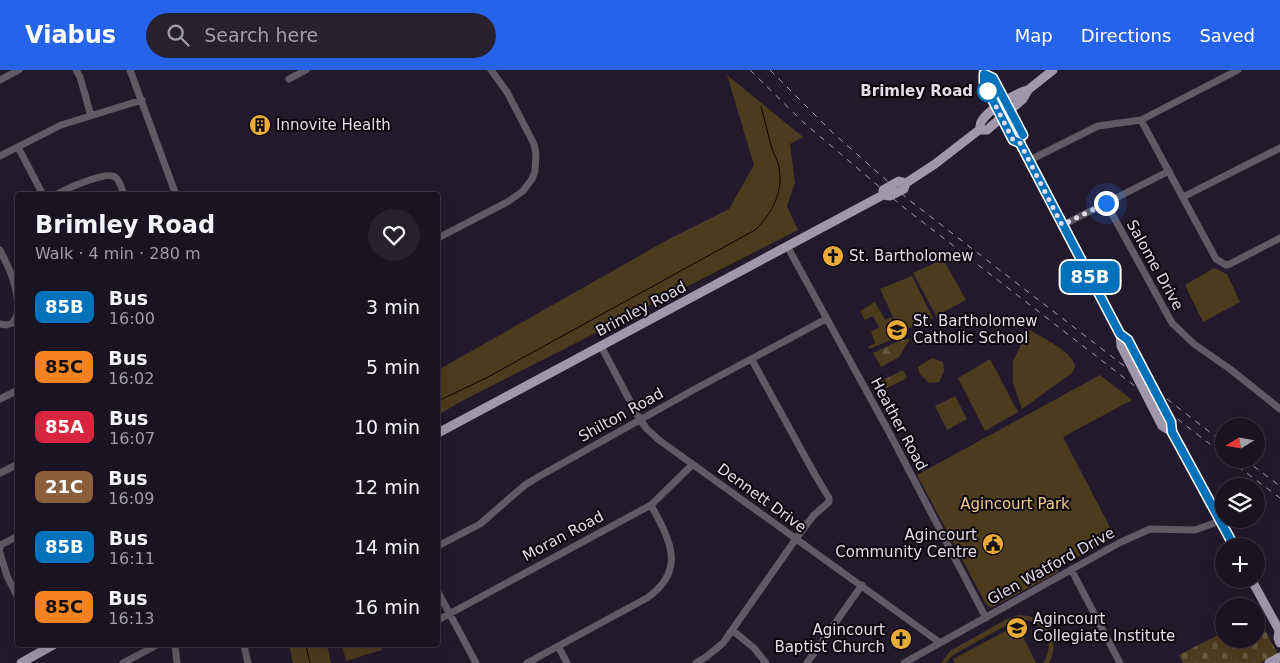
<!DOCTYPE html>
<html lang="en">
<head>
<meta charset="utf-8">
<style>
  :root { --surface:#1a1322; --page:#27202f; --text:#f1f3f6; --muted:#9f9ea5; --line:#383240; --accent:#2563eb }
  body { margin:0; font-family:"DejaVu Sans",sans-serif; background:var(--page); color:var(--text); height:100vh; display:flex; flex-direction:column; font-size:19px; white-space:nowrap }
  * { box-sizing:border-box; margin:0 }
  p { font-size:16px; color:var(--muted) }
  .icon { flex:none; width:28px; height:28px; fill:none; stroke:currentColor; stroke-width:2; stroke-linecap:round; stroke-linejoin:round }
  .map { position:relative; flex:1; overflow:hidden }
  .sheet { position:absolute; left:15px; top:122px; width:425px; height:455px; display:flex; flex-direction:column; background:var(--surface); border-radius:5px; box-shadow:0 5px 20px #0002,0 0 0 1px var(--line) }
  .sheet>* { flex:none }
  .badge { padding:0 10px; border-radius:8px; font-size:18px; line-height:32px }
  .needle { width:32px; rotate:259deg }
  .buttons { position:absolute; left:1215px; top:348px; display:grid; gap:10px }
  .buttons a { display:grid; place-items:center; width:50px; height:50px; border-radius:50%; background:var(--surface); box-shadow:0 5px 20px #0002,0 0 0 1px var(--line); font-size:25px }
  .you { position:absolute; width:25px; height:25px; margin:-12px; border:4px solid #fff; border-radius:50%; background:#1a73e8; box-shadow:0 0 0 8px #1a73e833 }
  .map>.badge { position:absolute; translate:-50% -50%; box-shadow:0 0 0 2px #fff }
  .round { display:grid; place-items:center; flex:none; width:52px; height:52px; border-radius:26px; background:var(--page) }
  .head { display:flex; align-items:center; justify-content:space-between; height:85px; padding:0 20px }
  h1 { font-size:24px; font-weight:800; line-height:38px }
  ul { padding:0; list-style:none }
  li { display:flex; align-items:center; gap:15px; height:60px; padding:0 20px }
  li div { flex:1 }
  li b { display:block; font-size:19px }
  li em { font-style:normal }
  li .badge { min-width:55px; font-weight:700; text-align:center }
  header { display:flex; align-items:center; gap:30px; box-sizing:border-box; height:70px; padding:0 25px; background:var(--accent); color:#fff }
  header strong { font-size:24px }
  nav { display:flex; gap:28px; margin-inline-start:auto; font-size:18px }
  .search { width:350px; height:45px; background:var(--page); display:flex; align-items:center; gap:12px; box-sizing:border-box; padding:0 18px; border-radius:28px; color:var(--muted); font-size:19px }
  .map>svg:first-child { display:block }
</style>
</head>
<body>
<header>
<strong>Viabus</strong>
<div class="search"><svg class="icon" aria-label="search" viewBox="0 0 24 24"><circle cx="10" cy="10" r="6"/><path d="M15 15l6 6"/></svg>Search here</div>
<nav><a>Map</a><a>Directions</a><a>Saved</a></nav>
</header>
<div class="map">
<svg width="1280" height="593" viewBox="0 0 1280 593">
  <defs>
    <pattern id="forest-firs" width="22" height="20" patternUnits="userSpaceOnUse" patternTransform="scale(1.25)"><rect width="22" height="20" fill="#4d3b1e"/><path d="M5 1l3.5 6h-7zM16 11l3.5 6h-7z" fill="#66573f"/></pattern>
    <pattern id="cemetery-stones" width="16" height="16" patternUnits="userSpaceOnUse" patternTransform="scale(1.25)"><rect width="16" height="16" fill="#4d3b1e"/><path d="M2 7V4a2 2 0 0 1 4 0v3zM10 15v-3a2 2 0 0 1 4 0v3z" fill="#66573f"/></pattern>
  </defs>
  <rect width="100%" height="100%" fill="#23192d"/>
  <path fill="#4d3b1e" d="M727,5l76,62 -13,7 5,39 -8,23 11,24 -338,172 -22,13v-45l231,-131 60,-30 25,-44z
    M943,189l23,41 -30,16 -23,-43z
    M1214,198l13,6 13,28 -37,20 -18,-37z
    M912,206l21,42 -33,14 -20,-43z
    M875,232l10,18 6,-3 2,4 -7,4 7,10 -1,1 1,3 -24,10 -1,-2 7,-4 -4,-11 8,-5 -6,-11 -8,4 -5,-9z
    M1028,259c14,9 43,21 47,37l-3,7 -50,36 -9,-26v-21z
    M932,288l11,4 1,9 -5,11 -10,1 -10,-10 -1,-6z
    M990,289l28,53 -33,19 -27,-53z
    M1100,305l32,25 -69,37 52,100 -58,31 1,4 -67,36 -5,-4 -69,-129z
    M955,326l12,23 -20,11 -12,-24z
    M1019,545c27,0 43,24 30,48h-6c16,-23 -3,-48 -29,-42l-61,34 -7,8h-5l9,-12 57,-32z
    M1017,555l19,38h-81l-2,-4z
    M289,575h38l4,18h-38z
    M342,575h38l2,5 -36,11z"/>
  <path fill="url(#forest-firs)" d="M910,269l-11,18 -18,10 -8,-14 28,-13z
    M903,300l4,8 -22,11 -4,-8z"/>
  <path fill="url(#cemetery-stones)" d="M1256,544l22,40 -18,9h-77l-4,-8 45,-23v7h32z"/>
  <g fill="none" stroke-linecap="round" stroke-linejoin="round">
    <path stroke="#110400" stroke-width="1" d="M438,331l48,-23 269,-148c18,-17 30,-41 23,-67 -2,-6 -6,-12 -7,-18 -4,-13 -6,-26 -10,-38
      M306,575l4,18"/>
    <path stroke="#5f5a65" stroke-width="7" d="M76,0l4,7 11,39
      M130,0l46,125
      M289,9l17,-9
      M0,10l19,-10
      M1141,50l75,139 10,6 4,-1 50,-26
      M18,77l25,48
      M0,86l61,-31 81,-25
      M1030,90l68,-34 43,-6 97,-50
      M56,125c9,-6 50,-24 59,-18 5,3 7,13 9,18
      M1183,127l97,-49
      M1106,133l66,120 22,21 36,25 50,40
      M1063,155l106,-54
      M438,168l71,-37 14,-10 9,-12 3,-8 1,-17 -2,-10 -27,-52 -16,-22
      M787,176l102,186 97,186
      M0,180c9,18 16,32 18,52
      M0,254l6,1 7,-2 4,-8 1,-11
      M601,276l39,74 7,9 12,11 280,202
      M0,329l18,-9
      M0,403l18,-9
      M438,476l42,-22 45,-39 13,-8 157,-88 131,-70
      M0,478l1,-3 17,-9
      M0,483l7,23 11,22
      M1071,499l49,94
      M438,522l38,71
      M438,550l213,-115 41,-40
      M732,560l22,18 12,15
      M175,575l2,18
      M244,575l4,18
      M558,576l9,17
      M123,593l34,-18
      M527,593l120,-65c40,-28 23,-58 4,-93
      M696,593l10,-6 17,-14 77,-110 14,-18 15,-13v-4l-15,-25 -62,-113
      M807,593l55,-78
      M904,593l215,-120 31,-14 45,1 25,-9"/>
    <path stroke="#a197ad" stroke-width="9" d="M983,0l1,4v9l29,56 7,4 10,17 90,174 1,12 41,80 10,6
      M984,4l9,4 30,57 -3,8
      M979,60c1,-1 1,-6 2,-8 7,-12 34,-29 47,-32
      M883,125v-5l16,-9 7,2
      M1120,264l8,6 43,82 1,10 62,114
      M438,363l445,-238 7,1 14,-7 2,-6 29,-19 44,-34h8l36,-31 5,-9 25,-20
      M1251,509l28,51 -1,8 2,5
      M21,593l32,-18
      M1269,593l11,-6"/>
    <path stroke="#a39bab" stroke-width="1" stroke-dasharray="6 6" stroke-linecap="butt" d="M750,0l53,52 99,84 322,249
      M770,0l63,63 76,67 315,243
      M1228,389l52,39
      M1244,389l36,27"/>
  </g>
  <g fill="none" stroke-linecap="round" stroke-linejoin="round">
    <g stroke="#fff" stroke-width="11">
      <path id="line" d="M1023,65l-30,-57 -9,-4v9l29,57 7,3 100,191 8,6 43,82 1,10 62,114"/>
    </g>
    <use href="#line" stroke="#0072bc" stroke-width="8"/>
    <path stroke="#e2dbe9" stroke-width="5" stroke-dasharray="0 9" d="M988,21l25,49 7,3 42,82 44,-22"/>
  </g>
  <defs>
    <g id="building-disc" transform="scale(1.125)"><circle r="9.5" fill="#e9ab38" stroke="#0a060e"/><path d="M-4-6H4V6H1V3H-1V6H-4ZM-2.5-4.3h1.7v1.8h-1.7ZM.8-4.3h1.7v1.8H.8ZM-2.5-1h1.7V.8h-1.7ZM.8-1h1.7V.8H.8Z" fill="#111"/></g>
    <g id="church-disc" transform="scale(1.125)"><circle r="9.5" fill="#e9ab38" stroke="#0a060e"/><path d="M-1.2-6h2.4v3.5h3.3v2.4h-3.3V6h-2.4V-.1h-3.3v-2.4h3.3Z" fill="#111"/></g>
    <g id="school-disc" transform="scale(1.125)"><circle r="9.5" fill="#e9ab38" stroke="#0a060e"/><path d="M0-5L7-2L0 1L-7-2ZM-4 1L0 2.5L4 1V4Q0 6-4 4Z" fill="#111"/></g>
    <g id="civic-disc" transform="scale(1.125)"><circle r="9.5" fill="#e9ab38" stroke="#0a060e"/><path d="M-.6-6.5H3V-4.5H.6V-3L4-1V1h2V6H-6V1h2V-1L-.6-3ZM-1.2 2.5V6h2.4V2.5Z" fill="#111"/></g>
  </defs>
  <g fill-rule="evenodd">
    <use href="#building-disc" x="260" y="55"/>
    <use href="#church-disc" x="833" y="186"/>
    <use href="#school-disc" x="897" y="260"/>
    <use href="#civic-disc" x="993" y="474"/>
    <use href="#school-disc" x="1017" y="558"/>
    <use href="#church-disc" x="901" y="569"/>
  </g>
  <circle fill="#fff" stroke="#0072bc" stroke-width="2.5" cx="988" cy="21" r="10"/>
  <g text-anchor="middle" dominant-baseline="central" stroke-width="4" stroke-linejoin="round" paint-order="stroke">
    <g font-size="15" font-weight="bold" fill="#e2dbe9" stroke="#0a060e" text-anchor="end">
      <text x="973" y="21">Brimley Road</text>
    </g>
    <g font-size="15" fill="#e2dbe9" stroke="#0a060e" text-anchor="start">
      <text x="276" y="55">Innovite Health</text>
      <text x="849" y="186">St. Bartholomew</text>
      <text x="913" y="251">St. Bartholomew<tspan x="913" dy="17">Catholic School</tspan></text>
      <text x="977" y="465" text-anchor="end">Agincourt<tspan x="977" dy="17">Community Centre</tspan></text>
      <text x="1033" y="549">Agincourt<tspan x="1033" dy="17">Collegiate Institute</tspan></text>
      <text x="885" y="560" text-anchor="end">Agincourt<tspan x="885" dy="17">Baptist Church</tspan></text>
    </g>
    <g font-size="15" fill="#e2dbe9" stroke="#0a060e">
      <text transform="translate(1155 195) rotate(61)">Salome Drive</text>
      <text transform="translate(641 239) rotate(-28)">Brimley Road</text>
      <text transform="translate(621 345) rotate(-29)">Shilton Road</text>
      <text transform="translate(899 354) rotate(62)">Heather Road</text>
      <text transform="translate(762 428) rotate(36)">Dennett Drive</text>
      <text transform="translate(563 466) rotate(-28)">Moran Road</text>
      <text transform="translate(1051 496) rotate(-29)">Glen Watford Drive</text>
    </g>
    <g font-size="15" fill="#f8ce8b" stroke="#0a060e">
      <text x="1015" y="434">Agincourt Park</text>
    </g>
  </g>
</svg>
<div class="buttons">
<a><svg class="needle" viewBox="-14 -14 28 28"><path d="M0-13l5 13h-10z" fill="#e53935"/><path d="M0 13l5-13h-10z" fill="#9f9ea5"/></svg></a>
<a><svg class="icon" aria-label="layers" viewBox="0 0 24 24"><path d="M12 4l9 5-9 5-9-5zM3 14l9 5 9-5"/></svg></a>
<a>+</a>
<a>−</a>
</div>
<div class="you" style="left:1106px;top:133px"></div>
<b class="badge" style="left:1090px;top:207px;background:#0072bc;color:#fff">85B</b>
<section class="sheet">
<div class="head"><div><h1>Brimley Road</h1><p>Walk · 4 min · 280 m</p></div><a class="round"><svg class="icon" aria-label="heart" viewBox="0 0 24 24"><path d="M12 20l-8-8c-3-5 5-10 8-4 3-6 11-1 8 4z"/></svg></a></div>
<ul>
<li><span class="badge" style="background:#0072bc;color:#fff">85B</span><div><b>Bus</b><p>16:00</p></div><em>3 min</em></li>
<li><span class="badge" style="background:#f58220;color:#111">85C</span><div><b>Bus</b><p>16:02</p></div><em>5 min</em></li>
<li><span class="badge" style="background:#d7263d;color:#fff">85A</span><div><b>Bus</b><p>16:07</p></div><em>10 min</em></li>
<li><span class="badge" style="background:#8b5e3c;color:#fff">21C</span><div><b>Bus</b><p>16:09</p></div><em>12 min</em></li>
<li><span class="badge" style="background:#0072bc;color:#fff">85B</span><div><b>Bus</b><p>16:11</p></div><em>14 min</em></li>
<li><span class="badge" style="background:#f58220;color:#111">85C</span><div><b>Bus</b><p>16:13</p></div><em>16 min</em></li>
</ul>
</section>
</div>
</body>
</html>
